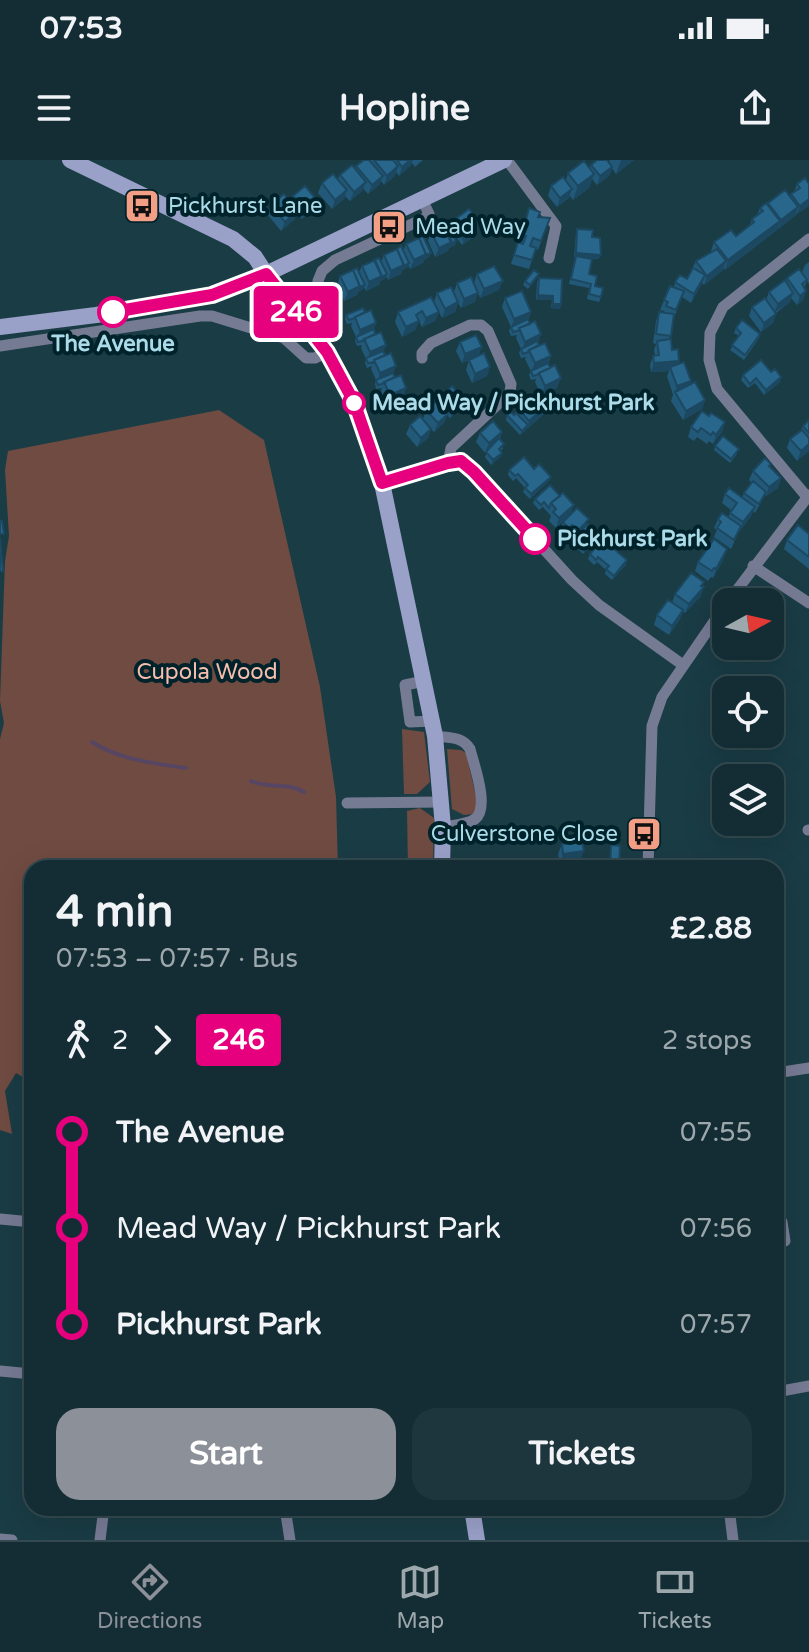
<!DOCTYPE html>
<html lang="en">
<head>
<meta charset="utf-8">
<style>
  :root { --surface:#142d34; --page:#1d353c; --text:#f1f3f6; --muted:#9da8ac; --line:#33494f; --accent:#8c9099 }
  body { margin:0; font-family:"Varela Round",sans-serif; background:var(--page); color:var(--text); height:100vh; display:flex; flex-direction:column; font-size:30px; white-space:nowrap }
  * { box-sizing:border-box; margin:0 }
  p { font-size:26px; color:var(--muted) }
  .icon { flex:none; width:44px; height:44px; fill:none; stroke:currentColor; stroke-width:2; stroke-linecap:round; stroke-linejoin:round }
  .map { position:relative; flex:1; overflow:hidden }
  .sheet { position:absolute; left:24px; top:700px; width:760px; height:656px; display:flex; flex-direction:column; background:var(--surface); border-radius:24px; box-shadow:0 8px 32px #0002,0 0 0 2px var(--line) }
  .sheet>* { flex:none }
  .badge { padding:0 16px; border-radius:6px; font-size:28px; line-height:52px }
  .needle { width:52px; rotate:82deg }
  .fabs { position:absolute; left:712px; top:428px; display:grid; gap:16px }
  .fabs a { display:grid; place-items:center; width:72px; height:72px; border-radius:16px; background:var(--surface); box-shadow:0 8px 32px #0002,0 0 0 2px var(--line); font-size:40px }
  .map>.badge { position:absolute; translate:-50% -50%; box-shadow:0 0 0 4px #fff }
  .legs { display:flex; align-items:center; gap:12px; height:88px; padding:0 32px; font-size:26px }
  .legs p { margin-inline-start:auto }
  .summary { display:flex; align-items:center; justify-content:space-between; height:136px; padding:0 32px }
  h1 { font-size:44px; font-weight:700; line-height:60px }
  .action { display:flex; gap:16px; margin-top:auto; padding:16px 32px }
  .action a { flex:1; height:92px; border-radius:24px; background:var(--accent); color:#fff; font-size:32px; font-weight:700; line-height:92px; text-align:center }
  .action a+a { background:var(--page); color:var(--text) }
  ul { padding:0 32px; list-style:none }
  li { display:flex; align-items:center; gap:28px; height:96px; font-size:30px }
  li i { display:grid; place-items:center; width:12px; height:100%; margin:0 10px; background:currentColor }
  li i::after { content:''; width:20px; height:20px; margin:-10px; border:6px solid; border-radius:50%; background:var(--surface) }
  li p { margin-inline-start:auto }
  li:first-child i { background:linear-gradient(#0000 50%,currentColor 0) }
  li:last-child i { background:linear-gradient(currentColor 50%,#0000 0) }
  .status { display:flex; justify-content:space-between; align-items:center; height:56px; padding:0 40px; background:var(--surface); direction:ltr }
  .status svg { height:22px; fill:currentColor }
  header { display:flex; justify-content:space-between; align-items:center; height:104px; padding:0 32px; background:var(--surface); font-size:36px; font-weight:700 }
  .menu { display:flex; justify-content:space-around; align-items:center; height:112px; border-top:2px solid var(--line); background:var(--surface); font-size:22px; color:var(--muted) }
  .menu a { display:grid; justify-items:center; gap:4px }
  .menu .selected { color:var(--accent) }
  .map>svg:first-child { display:block }
</style>
</head>
<body>
<div class="status"><b>07:53</b><svg viewBox="0 0 49 12"><path d="M0 12V9h3v3zM5 12V6h3v6zM10 12V3h3v9zM15 12V0h3v12zM26 1h20v11H26zM47 4h2v5h-2z"/></svg></div>
<header><svg class="icon" aria-label="menu" viewBox="0 0 24 24"><path d="M4 6h16M4 12h16M4 18h16"/></svg>Hopline<svg class="icon" aria-label="share" viewBox="0 0 24 24"><path d="M12 15V3M7 8l5-5 5 5M5 13v7h14v-7"/></svg></header>
<div class="map">
<svg width="809" height="1380" viewBox="0 0 809 1380">
  <rect width="100%" height="100%" fill="#1a3c45"/>
  <path fill="#704b41" d="M219,250l45,30 56,247 16,110 2,71h-306v214l-16,-9 -11,18 7,43 -12,-4v-391l4,-16 -4,-22 5,-140 4,-25 -4,-66 3,-19z
    M402,569l22,3 6,50 -13,12h-13z
    M447,589l14,1 5,3 12,52 -3,9 -11,1 -12,-6z
    M420,648l14,10 -1,50h-25l-1,-57z"/>
  <g fill="none" stroke-linecap="round" stroke-linejoin="round">
    <path stroke="#574663" stroke-width="4" d="M92,582c28,18 61,21 94,26
      M251,621c20,9 34,0 53,11"/>
    <path stroke="#767b94" stroke-width="11" d="M507,0l49,66 -7,32
      M318,121l4,-10 13,-11 90,-42 4,-4 -7,-15
      M320,182l9,-9 -1,-18
      M0,186l200,-30h12l72,22 22,20h9l12,-6
      M422,198v-5l9,-10 39,-18h11l7,6 23,53 -1,9 -59,55 -3,15
      M382,323l66,-20 13,-2 13,11 98,108 27,25 84,60
      M807,337l-90,-108 -8,-29 1,-27 13,-26 86,-68
      M753,406l56,37
      M728,442l81,-107
      M424,521l-19,4 5,37 22,-1
      M435,576c14,2 27,0 35,13 4,16 20,59 5,70 -8,6 -23,6 -32,8
      M347,643l94,-1
      M808,670h1
      M648,708l4,-142 10,-29 64,-93
      M776,913l33,-5
      M0,1059l32,3
      M776,1063l6,-1 3,19
      M0,1211l32,3
      M776,1232l33,-6
      M285,1348l5,32
      M729,1348l4,32
      M0,1379l12,1
      M100,1380l4,-32"/>
    <path stroke="#9aa1c8" stroke-width="16" d="M70,0l163,79 22,18 11,17 61,78 27,50 28,81 53,253 8,91 -1,41
      M0,167l96,-12 116,-20 54,-21 238,-114
      M472,1348l5,32"/>
  </g>
  <path fill="#225978" d="M371,0h52l-8,7 -3,-4 -2,3 -11,10 -3,-4 -1,4 -11,9 -3,-4 -2,4 -11,9 -5,-6 -1,3 -12,10 -5,-5 -1,3 -12,10 -14,-16 4,-10 16,-4 2,-4 15,-6 1,-3 15,-4z
    M610,0h24l-18,14 -4,-6 -3,8 -12,9 -5,-6 -3,9 -16,12 -3,-4 -1,2 -12,9 -9,-11 3,-10 15,-6 2,-7 22,-5 1,-3 18,-2z
    M809,23v23l-13,8 -1,2 -17,13 -1,-1v2l-52,40 -1,-2 -1,2 -19,15 -2,-2 -11,20 -9,-6 -8,21 -5,22 3,10 7,11 -1,3 13,17 -2,4 16,15 -3,9 -19,11 -12,-19 2,-6 -6,-19 2,-5 -18,1 -1,-7 3,-9h2l-1,-6 2,-6 -3,-1 3,-22 3,-9 5,1v-2l-4,-1 10,-24 4,1 1,-5 12,-3 9,-18 16,-9 -1,-1 3,-9 22,-6 14,-11 2,-6 5,-4 3,-7 8,-4v-1l22,-6 4,-5 3,-8z
    M293,36l21,13 -12,10 -5,-6 -3,7 -13,11 -14,-17 4,-9 20,-2z
    M529,48l9,9 12,1 -12,32 -2,-1 -7,20 -18,-5z
    M454,60l22,5 -1,1 1,9 -14,10 -6,-8 2,-5 -6,-7z
    M577,69l15,8 7,22h-10v15l12,23 -2,5 -12,-3 2,-11 -20,-4 6,-26 -1,-1 2,-24z
    M431,72l25,9 -1,4 -6,3 -1,3 -13,6 -7,-16z
    M406,84l23,13 -5,3 -1,3 -13,6 -2,-4 -1,3 -5,2 -1,4 -13,6 -2,-4 -1,3 -5,2 -1,4 -13,6 -2,-4 -1,2 -5,3 -1,3 -13,6 -7,-16 3,-9 19,-4 3,-6 19,-4 3,-7 19,-4z
    M809,102v22l-2,-3 -3,7 2,3 -3,9 -6,5 -6,-7 -1,4 -14,11 -3,10 -12,9 -12,-16 3,-9 14,-7 3,-8 17,-11 1,-3 15,-6 3,-7z
    M477,114l22,16 -19,8 -2,-5 -3,9 -14,6 -3,-5 -3,9 -13,6 -3,-6 -4,9 -13,6 -3,-6 -4,9 -13,7 -7,-15 3,-10 36,-10 3,-9 17,-1 3,-9h17z
    M539,114l-2,4 -9,11 -5,-4 2,-4z
    M539,118l22,26 -1,5 -9,-1 1,-8h-16l1,-18z
    M505,138l26,14 -3,8 2,4 11,10 -3,8 1,3 12,11 -3,8 9,24 -16,7 -6,-13 1,-3 -5,1 -2,-5 2,-4 -6,-12 1,-2 -5,1 -2,-5 2,-4 -5,-11 1,-3 -6,1 -2,-5 2,-4 -9,-20z
    M363,148l32,69 11,11 -3,9 -17,7 -5,-13 1,-3 -6,1 -1,-5 1,-4 -5,-11 1,-3 -5,2 -2,-5 1,-4 -5,-11 1,-3 -5,1 -2,-5 1,-4 -5,-11 1,-3 -5,1 -2,-5 1,-4z
    M736,168l24,6 -1,4 -15,22 -14,-10 9,-14 -5,-3z
    M460,182l22,5 -4,9 9,20 -15,7 -6,-13 3,-10 3,-1 -10,4 -6,-12z
    M743,215l37,7 -16,13 -9,-12 -7,5 -7,-8z
    M442,236l18,13 -10,9 -3,-3 -3,8 -10,9 -3,-3 -3,9 -11,9 -11,-13 4,-9 13,-6 3,-9 13,-6z
    M518,248l25,7 -23,20 -14,-15 1,-5h7z
    M709,256l16,6 -3,10 -9,12 -4,-3 -2,3 -10,-7 -3,4 -6,-4 3,-10z
    M809,260v31l-12,10 -10,-13 3,-9 11,-9 2,-4z
    M502,272l-2,7 3,10 -3,2 2,2 -2,4 -9,8 -6,-8 3,-7 -3,3 -9,-11 4,-9z
    M715,286l22,8 -7,9 -16,-13z
    M771,304l-1,3 11,11 -3,10 -12,8 -1,-1 -10,18 -2,-2 -2,5 -11,15h-1l-8,18 -17,-12 3,-7 -3,-2 4,-9 10,-1 3,-8 -9,-7 3,-9 17,4 2,-5 8,-10 -3,-3 4,-9z
    M534,309l17,8 -2,4 -19,18 -7,-7 2,-4 -9,-10 -3,3 -5,-6 1,-5z
    M560,336l14,9 -4,9 -14,14 -7,-7 2,-5 -8,-9 -4,3 -6,-7 2,-4z
    M563,362l25,2 11,11 -2,5 -14,14 -6,-6 2,-4 -10,-10 -3,3 -6,-6z
    M809,374v35l-25,-20 3,-9z
    M616,390l10,15 -14,15 -7,-6 1,-4 -9,-8 -3,3 -6,-6 2,-5z
    M724,398l-11,20 -2,-1 -3,4 -13,-10 3,-9z
    M702,426l2,1 -4,10 -15,16 -2,-2 -3,8 -11,16 -15,-10 3,-10 15,-12 3,-9z
    M562,684l18,16 2,8h-22l2,-5 -2,1 -2,-10z"/>
  <path fill="#1c4861" d="M410,0h3l-3,6 -11,10 3,-9z
    M621,0h13l-18,14z
    M398,6l-3,10 -11,9 3,-9z
    M612,7l-3,9 -12,9 3,-9z
    M594,14l-5,14 -16,12 5,-14z
    M383,16l-4,9 -11,9 4,-9z
    M366,22l-4,9 -12,10 4,-9z
    M572,29l-3,9 -12,9 3,-9z
    M347,30l-3,9 -12,10 3,-9z
    M809,39v7l-13,9 4,-9z
    M317,40l-3,9 -12,10 3,-9z
    M798,47l-3,9 -17,13 3,-9z
    M297,51l-3,9 -13,11 4,-9z
    M780,61l-3,9 -52,40 3,-10z
    M477,70l-1,5 -14,10 2,-5z
    M456,81l-1,4 -6,3 -1,3 -13,6 4,-9z
    M431,93l-2,4 -5,3 -1,3 -13,6 4,-9z
    M576,93l25,2 -2,4 -25,-2z
    M726,101l-3,9 -19,15 3,-9z
    M409,103l-2,5 -5,2 -1,4 -13,6 3,-9z
    M387,114l-2,5 -5,2 -1,4 -13,6 3,-9z
    M705,115l-3,9 -11,19 3,-9z
    M503,121l-4,9 -19,8 4,-9z
    M365,125l-2,4 -5,3 -1,3 -13,6 4,-9z
    M806,131l-3,9 -6,5 3,-9z
    M478,133l-3,9 -14,6 3,-9z
    M793,133l-3,9 -16,11 4,-9z
    M538,135l15,1 -1,4h-16z
    M458,142l-3,10 -13,6 3,-9z
    M553,144h8l-1,5 -9,-1z
    M439,152l-4,9 -13,6 4,-9z
    M531,152l-4,9 -16,7 3,-9z
    M776,154l-3,9 -12,9 3,-9z
    M419,161l-4,9 -13,7 4,-10z
    M376,163l-3,9 -16,7 3,-9z
    M541,174l-3,10 -16,7 3,-9z
    M386,185l-3,9 -16,7 3,-9z
    M482,187l-4,9 -16,7 3,-9z
    M551,196l-4,9 -16,7 4,-9z
    M679,201l-3,9 -6,-3 -1,4 -18,1 3,-9z
    M396,206l-3,9 -16,7 3,-9z
    M490,207l-3,9 -15,7 3,-9z
    M781,217l-1,5 -16,13 2,-5z
    M561,218l-4,10 -16,7 4,-9z
    M691,221l-4,9 -12,2 2,-6z
    M406,228l-3,9 -17,7 4,-9z
    M464,240l-4,9 -10,9 3,-9z
    M705,240l-3,9 -19,11 3,-9z
    M544,250l-1,5 -23,20 2,-4 6,-6 1,-4 11,-10z
    M448,254l-4,9 -10,9 4,-9z
    M725,262l-3,10 -9,12 3,-9z
    M431,269l-3,9 -11,9 4,-9z
    M502,272l-3,9 -14,12 4,-10z
    M809,284v7l-12,10 4,-10z
    M502,293l-2,4 -9,8 2,-5z
    M551,317l-2,4 -19,18 1,-5z
    M781,318l-3,10 -12,8 3,-9z
    M574,345l-4,9 -14,14 3,-10z
    M755,347l-4,9 -11,15 3,-9z
    M599,375l-2,5 -14,14 2,-4z
    M727,389l-3,9 -11,20 3,-9z
    M627,400l-1,5 -14,15 2,-4z
    M704,422l-4,9 4,-4 -4,10 -15,16 4,-9z
    M683,450l-3,9 -11,16 3,-9z
    M584,691l-4,10 -20,3 3,-10z"/>
  <path fill="#28678b" stroke="#1c4861" stroke-width="2" d="M364,0h5l14,16 -11,9 -16,-19z
    M374,0h19l5,6 -11,10z
    M397,0h13l-8,7z
    M597,0h10l5,7 -12,9 -9,-11z
    M584,1l10,13 -16,12 -10,-13z
    M352,5l14,17 -12,10 -14,-17z
    M333,14l14,16 -12,10 -13,-17z
    M563,17l9,12 -12,9 -9,-12z
    M805,18l4,6v15l-9,7 -9,-12 9,-6 -3,-4z
    M305,26l12,14 -12,10 -12,-14z
    M785,30l13,17 -17,13 -13,-17z
    M284,34l13,17 -12,11 -14,-17z
    M766,43l14,18 -52,39 -14,-18 17,-12 5,6 18,-14 -2,-3 11,-8 -3,-3z
    M529,48l11,4 -2,5 12,1 -9,23 -8,-3 -3,8 6,2 -4,12 -18,-5 4,-13 5,2 3,-8 -4,-1z
    M469,49l9,12 -5,3 4,6 -13,10 -6,-8 3,-2 -7,-10z
    M448,64l8,17 -5,2 -7,-17z
    M444,66l8,16 -13,6 -8,-16z
    M577,69l16,1 -1,7 8,1 1,17 -25,-2z
    M423,76l8,17 -5,2 -7,-17z
    M419,78l7,16 -12,6 -8,-16z
    M401,86l8,17 -5,3 -7,-17z
    M397,89l7,16 -13,6 -7,-16z
    M717,89l9,12 -19,15 -11,-15z
    M576,96l16,3 -3,15 8,2 -2,10 8,2 -2,9 -12,-3 2,-10 -20,-5z
    M379,98l8,16 -5,3 -8,-17z
    M375,100l7,16 -13,6 -7,-16z
    M494,106l9,15 -19,8 -7,-15z
    M357,108l8,17 -5,2 -7,-17z
    M693,108l12,7 -11,19 -19,-12 5,-7 7,4z
    M799,109l8,11 -5,4 4,7 -6,5 -13,-18z
    M353,110l7,16 -12,6 -8,-16z
    M534,110l5,4 -9,11 -5,-4z
    M471,117l7,16 -14,6 -7,-16z
    M539,118l23,1 -1,25h-8v-8l-15,-1z
    M785,120l8,13 -15,11 -9,-12z
    M670,126l14,5 -8,19 -10,-4 2,-4 -4,-2z
    M451,127l7,15 -13,7 -8,-16z
    M522,131l9,21 -17,7 -9,-21z
    M431,137l8,15 -13,6 -4,-7 -6,4 3,6 -13,6 -8,-15z
    M765,138l11,16 -12,9 -12,-16z
    M363,148l2,4 -10,5v1l-6,2 -3,-5z
    M371,150l5,13 -16,7 -5,-13z
    M659,152l15,2 -3,22 -15,-2z
    M528,159l2,5 -11,4 1,2 -7,2 -2,-5z
    M742,160l18,14 -15,21 -13,-10 9,-12 -5,-5z
    M535,161l6,13 -16,8 -6,-14z
    M374,169l1,5 -11,5 1,1 -7,2 -2,-5z
    M381,172l5,13 -16,7 -6,-13z
    M476,175l6,12 -17,7 -5,-12z
    M671,179l1,11 6,-1 1,12 -25,2 -1,-7 6,-1 -2,-14z
    M537,181l2,4 -10,5 -1,2 -5,2 -2,-5z
    M545,183l6,13 -16,7 -6,-13z
    M383,191l2,4 -11,5 1,2 -7,1 -2,-5z
    M391,193l5,13 -16,7 -6,-13z
    M484,193l6,14 -15,7 -6,-14z
    M761,200l10,12 4,-3 6,8 -15,13 -10,-12 -6,6 -7,-9z
    M684,202l7,19 -14,5 -7,-19z
    M548,203l2,5 -11,5v1l-6,2 -2,-5z
    M555,205l6,13 -16,8 -6,-13z
    M393,213l2,4 -11,5 1,1 -7,2 -2,-5z
    M401,215l5,13 -16,7 -6,-13z
    M695,222l10,18 -19,11 -11,-19z
    M452,226l12,14 -11,9 -11,-13z
    M533,238l11,12 -6,6 2,-5 -10,-11z
    M529,239l11,12 -11,10 -11,-13z
    M436,241l12,13 -10,9 -12,-13z
    M702,251l7,5 2,-3 14,9 -9,13 -3,-3 -2,3 -10,-7 -3,4 -7,-5z
    M511,252l3,3 2,-2 12,12 -6,6 -15,-16z
    M420,256l11,13 -10,9 -11,-13z
    M809,260v13l-6,-7z
    M493,261l9,11 -13,11 -9,-10z
    M802,270l7,8v6l-8,7 -11,-12z
    M723,276l16,13 -8,10 -16,-13z
    M499,278l5,6 -5,5 3,4 -9,7 -7,-8z
    M524,297l10,12 5,-5 12,13 -20,17 -6,-6 3,-3 -10,-11 -3,2 -6,-6z
    M765,298l6,6 -2,2 12,12 -12,9 -16,-16z
    M753,321l13,11 -7,12 -15,-11z
    M550,325l10,11 -9,7 -2,5 -5,-6 -3,3 -6,-6z
    M729,328l26,19 -12,15 -13,-9 7,-10 -12,-9z
    M563,333l11,12 -15,13 -6,-6 3,-3 -5,-6z
    M577,348l12,11 -11,12 -6,-6 -3,3 -6,-6z
    M722,353l19,13 -7,14 -17,-12 4,-6 -3,-3z
    M0,361h2l2,13h-4z
    M588,364l11,11 -14,15 -6,-6 3,-3 -6,-6z
    M798,365l11,9v23l-22,-17z
    M0,378l3,33h-3z
    M714,379l13,10 -11,20 -2,-1 -2,3 -14,-9z
    M602,380l6,5 4,-5 6,5 -4,4 13,11 -13,16 -8,-7 3,-3 -11,-9 -2,3 -6,-6z
    M691,413l13,9 -3,4 3,1 -15,17 -14,-10z
    M668,440l15,10 -11,16 -15,-11z
    M582,681l2,10 -21,3 -1,-10z
    M611,685l9,1 -1,22h-9z
    M581,700l1,8h-19l-1,-6z"/>
  <g fill="none" stroke-linecap="round" stroke-linejoin="round">
    <g stroke="#fff" stroke-width="18">
      <path id="line-1" d="M113,152l99,-17 54,-21 61,78 27,50 28,81 66,-20 13,-2 13,11 61,67"/>
    </g>
    <use href="#line-1" stroke="#e6007e" stroke-width="12"/>
  </g>
  <defs>
    <g id="bus-square" transform="scale(1.8)"><rect x="-9" y="-9" width="18" height="18" rx="4" fill="#f39f86" stroke="#00232b"/><path d="M-5-6H5V4H4V6H2V4H-2V6H-4V4H-5ZM-3.5-4V0h7V-4ZM-3.5 1.2v1.5H-2V1.2ZM2 1.2v1.5H3.5V1.2Z" fill="#111"/></g>
  </defs>
  <g fill-rule="evenodd">
    <use href="#bus-square" x="142" y="46"/>
    <use href="#bus-square" x="389" y="67"/>
    <use href="#bus-square" x="644" y="674"/>
  </g>
  <g fill="#fff" stroke="#e6007e" stroke-width="4">
    <circle cx="113" cy="152" r="14"/>
    <circle cx="354" cy="243" r="10"/>
    <circle cx="535" cy="379" r="14"/>
  </g>
  <g text-anchor="middle" dominant-baseline="central" stroke-width="8" stroke-linejoin="round" paint-order="stroke">
    <g font-size="22" fill="#abdbe9" stroke="#00232b" text-anchor="start">
      <text x="168" y="46">Pickhurst Lane</text>
      <text x="415" y="67">Mead Way</text>
      <text x="618" y="674" text-anchor="end">Culverstone Close</text>
    </g>
    <g font-size="22" font-weight="bold" fill="#abdbe9" stroke="#00232b" text-anchor="start">
      <text x="113" y="184" text-anchor="middle">The Avenue</text>
      <text x="372" y="243">Mead Way / Pickhurst Park</text>
      <text x="557" y="379">Pickhurst Park</text>
    </g>
    <g font-size="22" fill="#f7beae" stroke="#00232b">
      <text x="207" y="512">Cupola Wood</text>
    </g>
  </g>
</svg>
<div class="fabs">
<a><svg class="needle" viewBox="-14 -14 28 28"><path d="M0-13l5 13h-10z" fill="#e53935"/><path d="M0 13l5-13h-10z" fill="#9da8ac"/></svg></a>
<a><svg class="icon" aria-label="locate" viewBox="0 0 24 24"><circle cx="12" cy="12" r="6"/><path d="M12 2v4M12 18v4M2 12h4M18 12h4"/></svg></a>
<a><svg class="icon" aria-label="layers" viewBox="0 0 24 24"><path d="M12 4l9 5-9 5-9-5zM3 14l9 5 9-5"/></svg></a>
</div>
<b class="badge" style="left:296px;top:152px;background:#e6007e;color:#fff">246</b>
<section class="sheet">
<div class="summary"><div><h1>4 min</h1><p>07:53 – 07:57 · Bus</p></div><b>£2.88</b></div>
<div class="legs"><svg class="icon" aria-label="walk" viewBox="0 0 24 24"><circle cx="13" cy="4" r="2"/><path d="M13 8l-2 6 4 7M11 14l-3 7M7 12l3-4h3l4 4"/></svg>2<svg class="icon" aria-label="forward" viewBox="0 0 24 24"><path d="M9 5l7 7-7 7"/></svg><b class="badge" style="background:#e6007e;color:#fff">246</b><p>2 stops</p></div>
<ul>
<li><i style="color:#e6007e"></i><b>The Avenue</b><p>07:55</p></li>
<li><i style="color:#e6007e"></i><span>Mead Way / Pickhurst Park</span><p>07:56</p></li>
<li><i style="color:#e6007e"></i><b>Pickhurst Park</b><p>07:57</p></li>
</ul>
<div class="action"><a>Start</a><a>Tickets</a></div>
</section>
</div>
<nav class="menu">
<a class="selected"><svg class="icon" aria-label="directions" viewBox="0 0 24 24"><path d="M12 3l9 9-9 9-9-9zM9 14v-3h6M13 9l2 2-2 2"/></svg>Directions</a>
<a><svg class="icon" aria-label="map" viewBox="0 0 24 24"><path d="M3 6l6-2 6 2 6-2v14l-6 2-6-2-6 2zM9 4v14M15 6v14"/></svg>Map</a>
<a><svg class="icon" aria-label="tickets" viewBox="0 0 24 24"><path d="M3 7h18v10H3zM15 7v10"/></svg>Tickets</a>
</nav>
</body>
</html>
